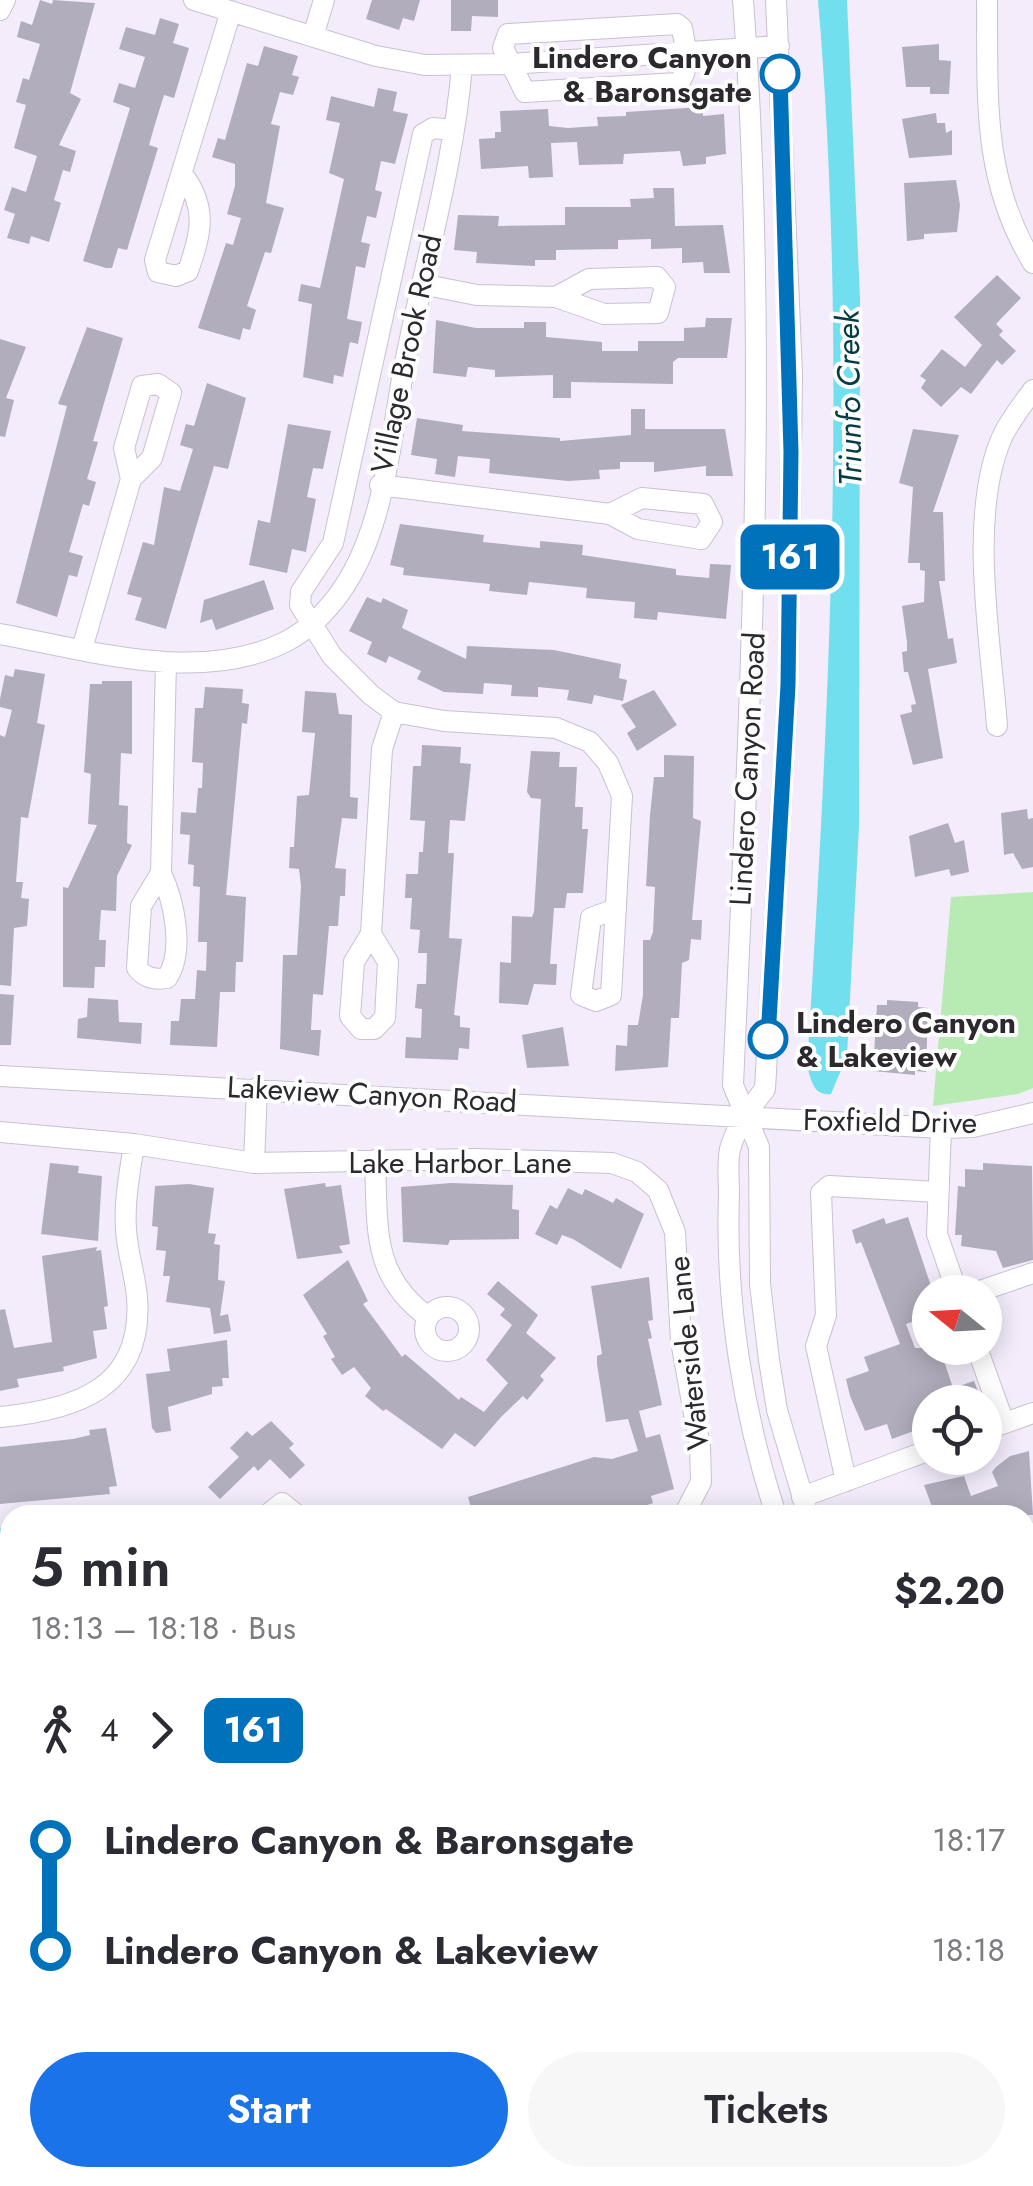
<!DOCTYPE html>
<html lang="en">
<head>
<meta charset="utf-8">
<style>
  :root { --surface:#fff; --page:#f7f7f7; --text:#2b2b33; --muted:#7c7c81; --accent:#1a73e8 }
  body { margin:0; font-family:Jost,sans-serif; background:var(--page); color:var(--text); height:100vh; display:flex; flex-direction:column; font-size:38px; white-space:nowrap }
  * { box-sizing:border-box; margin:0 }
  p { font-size:32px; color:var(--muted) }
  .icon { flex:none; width:55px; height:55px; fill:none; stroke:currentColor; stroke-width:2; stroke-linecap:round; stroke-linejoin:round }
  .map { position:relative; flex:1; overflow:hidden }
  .side { position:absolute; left:0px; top:1505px; width:1035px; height:682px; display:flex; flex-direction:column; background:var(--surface); border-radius:30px 30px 0 0; box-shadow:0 5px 25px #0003 }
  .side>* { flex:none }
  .badge { padding:0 20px; border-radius:15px; font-size:35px; line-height:65px }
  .needle { width:65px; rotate:288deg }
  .tools { position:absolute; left:912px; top:1275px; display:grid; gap:20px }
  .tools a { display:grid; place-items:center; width:90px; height:90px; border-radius:50%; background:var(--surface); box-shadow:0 5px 25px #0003; font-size:50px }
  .map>.badge { position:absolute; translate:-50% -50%; box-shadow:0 0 0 5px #fff }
  .legs { display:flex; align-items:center; gap:15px; height:110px; padding:0 30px; font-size:32px }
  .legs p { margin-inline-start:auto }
  .overview { display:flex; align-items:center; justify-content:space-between; height:170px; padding:0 30px }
  h1 { font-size:55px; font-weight:600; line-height:75px }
  .primary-button { display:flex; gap:20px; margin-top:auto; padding:20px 30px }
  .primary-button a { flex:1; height:115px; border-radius:60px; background:var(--accent); color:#fff; font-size:40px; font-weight:600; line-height:115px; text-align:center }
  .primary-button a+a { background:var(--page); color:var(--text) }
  ul { padding:0 30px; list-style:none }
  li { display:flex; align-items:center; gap:35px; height:110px; font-size:38px }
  li i { display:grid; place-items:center; width:15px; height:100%; margin:0 12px; background:currentColor }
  li i::after { content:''; width:25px; height:25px; margin:-12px; border:8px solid; border-radius:50%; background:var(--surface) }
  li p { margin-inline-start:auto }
  li:first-child i { background:linear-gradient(#0000 50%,currentColor 0) }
  li:last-child i { background:linear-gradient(currentColor 50%,#0000 0) }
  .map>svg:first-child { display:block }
</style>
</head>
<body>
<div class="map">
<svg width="1033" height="2186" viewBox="0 0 1033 2186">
  <rect width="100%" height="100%" fill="#f4ecfb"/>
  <path fill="#b7ebb3" d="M1033,892v196l-15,6 -85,12 18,-209z"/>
  <path fill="#72dfee" d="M818,0h29l13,299 -1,527 -12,230 -16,38c-18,2 -19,-13 -24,-27 22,-352 41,-714 11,-1067z
    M10,1527v239l-10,-3v-235z
    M1025,2009l8,7v170h-886l10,-8h868z"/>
  <path fill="#b1adbc" d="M40,0l12,4 1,-4 42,3 -25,90 11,6 -22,46 17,6 -6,21 -7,-2 -9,30 7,3 -12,39 -18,-6 -2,8 -22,-6 8,-24 -11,-4 8,-23 14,5 11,-36 -23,-8 12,-43 -10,-3 7,-24 6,2 11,-36 -23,-7 4,-16 11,4z
    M372,0h48l-6,21 -11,-3 -4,12 -33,-11z
    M451,0h47v17l-26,-1 -1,15h-20z
    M160,18l19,6 -6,19 16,5 -15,50 -10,-3 -9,29 -6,21 9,3 -31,102 -9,-2 -6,20h-6l-23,-7 47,-153 -17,-6 6,-19 16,5 10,-31 -26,-8 7,-22 29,8z
    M939,44v16l12,1 -2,33h-19v-7h-24l-4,-40z
    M264,46l34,10 -6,19 7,2 -6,18 -13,-3 -9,32 9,2 -14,77 18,5 -13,45 -6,-1 -18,54 9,4 -6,20 -7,-2 -3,12 -42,-12 28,-85 7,2 8,-27 -14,-4 8,-28v-22l-23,-7 6,-19 7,2 22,-77 11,3z
    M378,88l19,4 -4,19 15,3 -13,50 -14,-3 -6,29 7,2 -6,26 -9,-2 -6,26 9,2 -5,24 -9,-2 -9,53 15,3 -4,22 -8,-2 -7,35 -9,-2 -1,9 -30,-7 9,-73 -14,-3 3,-17 19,4 24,-109 -15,-6 11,-50 -14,-3 5,-24 43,11z
    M702,107l1,9 21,-2 2,40 -20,3v7l-23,2 -3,-15 -56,3 -1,10 -44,1 -2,-23 -26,1 2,34 -24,1 -1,-12 -47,3 -2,-30 16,-1v-6h6l-1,-21 48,-2 1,17 19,2 30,-2 -1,-9 29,-1v-4z
    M936,113l1,10h8l1,10 6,-3v25l-43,3 -7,-39z
    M956,180l4,25 -3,27 -33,2v5l-17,2 -3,-58z
    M653,188h21l1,38 48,-1 7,48h-26l-1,-11 -21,1v-15l-31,1v-10l-33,1v9l-62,1v10h-21v6l-59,-3 1,-11 -23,-2 4,-35 41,1 -1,10 67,-1v-18h66l-1,-8 24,-1z
    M997,275l24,23 -25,26 7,7 -4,4 17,16 -14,14 -5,-5 -26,34 -10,-7 -20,20 -20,-19 5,-8 -6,-4 22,-27 23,18 17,-22 -28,-28z
    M706,318h26l-5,40h-49l-5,4v22l-102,-2v16h-18v-23l-58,2v-7l-27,-3 -2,10 -33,-4 3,-53 40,8h48v-6h22v15l56,5v9h36v-10h46v-13l21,-1z
    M87,327l36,11 -30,103 5,1 -11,37 9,3 -7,24 -6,-2 -14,48 14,4 -6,21 -8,-2 -12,42 -41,-14 51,-197 -9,-2z
    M0,339l26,8 -20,51 8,2 -9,37 -5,-1z
    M207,383l39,15 -18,71 -14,-3 -48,163 -31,-9 7,-22 -15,-4 16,-52 11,3 10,-58 16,4 13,-42 -13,-4 6,-21 8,2z
    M631,409h14v20h80l8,47h-27v-10l-52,6v-10h-34v7l-21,1 1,9 -32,2 -79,-8 1,-14 -32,-3 -3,21 -20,-3 2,-15 -26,-4 6,-37 46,7 -1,6 98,7v3l71,-6z
    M288,424l43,7 -8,38 -10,-1 -6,29 9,2 -10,53 -14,-3 -5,24 -38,-8 9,-45 12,3z
    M913,429l46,6 -26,77h10l2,69h-6l9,58 5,-1 4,25 -29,6 15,89 -30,7 -13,-50 12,-3 -1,-7 5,-1 -8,-32h-4l-2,-20 5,-1v-9l-5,-36 22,-4 1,-31 -5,-1v-7h-12l5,-76 -14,-4z
    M400,524l84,11 -1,7 57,6v-7l43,4 -1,10 94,14v6l33,3 1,-14 21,1 -5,54 -68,-7 -1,8 -23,-2 1,-16 -49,-4 1,-10 -58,-6 -2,13 -38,-4 1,-7 -87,-9 1,-7 -14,-3z
    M264,580l10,29 -58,21 -4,-11 -12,4 4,-23z
    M367,597l14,6 2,-5 25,12 -6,18 64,31 1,-13 87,4 67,14 -2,14 8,2 -4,21 -29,-6 -2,9 -25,-4 2,-10 -31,-3v10l-27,-1 1,-11 -28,-2 -1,11 -39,-2 -27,-13 4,-8 -32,-15 -3,7 -19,-9 5,-12 -23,-11z
    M15,669l30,5 -8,49 8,2 -17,93 -7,-1 -5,65h7l-2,16 8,1 -2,27 -13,2 -3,58 -11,-1v-250l5,2 7,-27 -12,-3v-8l5,-24 8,2z
    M102,681h30v73l-11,-1 -2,52 9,1 -1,37 5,2 -15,31 -1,35 -15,-1 -2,30h7l-1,27h-10l-1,21 -31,-1v-100l5,1 29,-63 -9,-1 3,-50 -7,-2 6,-88h12z
    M205,687l38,2 -1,14 7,1 -2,20 -5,-1 -16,172 20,2 -3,65h-7l-1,30h-15l-3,55 -47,-2 1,-24h8l2,-22h14l2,-29 9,1 1,-29h-9l2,-55 -7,-1 1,-21 -6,-1 2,-29 -10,-1 1,-22 15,1 2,-25h4l1,-25 -11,-1 3,-54h8z
    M654,690l23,35 -40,26 -10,-18 9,-6 -15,-22z
    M305,691l31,2 3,21 13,1 -2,82 8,1 -1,21 -15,-1 -7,50 11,1 -1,27h-5l-2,30h-9l-6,69 -10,-1 -2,36h10l-2,26 -39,-7 3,-94h14l4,-69 -2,-17 -10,-1 1,-21h4l3,-51 12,-1 6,-62 -13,-1z
    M422,745l39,2 -1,16 11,1 -6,57 -15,-1 -2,33h6l-5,85 13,1 -8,76 6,1v11l10,1 -1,21 -10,-1 -1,12 -53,-2 1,-21 15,1 1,-29 -7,-1 2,-24h9l1,-31h-9l2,-23 -10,-1 2,-31h-7l1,-24h12l1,-22h4l2,-31 -15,-1 3,-54h8z
    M531,751l29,1 -1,15h18l-2,40h8l-1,22h6l-5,64h-16l-2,15h-11l-4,56h7l-1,21 -22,-1 -6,21 -29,-2 1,-41 11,1 1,-47 20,1 2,-5 7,-113 -10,-1 -4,-6z
    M664,755l30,1 -1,62 8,3 -9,99h10l-1,20 -10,-1 -2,21 -7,3 -3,55h-8l-3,49 -53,4 1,-26 11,1 1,-21h10l5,-30v-55h7l3,-8 2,-45 -9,-1 4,-71 4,-38h10z
    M1027,809l1,10 5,-1v49l-11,2 -9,-16 -9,2 -3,-42z
    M948,823l7,20 9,-3 5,32 -18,4 -2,-7 -34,8 -6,-41z
    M0,994l14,1 -3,50h-11z
    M88,998l30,2 1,22 23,1 -1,21 -64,-6 1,-19 9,-2z
    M887,1000l31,2v5l10,1 -2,64 -11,-1v4l-42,-4 4,-66h10z
    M563,1027l6,39 -42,2 -5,-33z
    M50,1163l29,3 -1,7 24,3 -4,65 -57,-7z
    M983,1163l49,3 1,94 -30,8 -7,-17 -35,-5 1,-11h-7l3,-49 7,1v-18l18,1z
    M325,1183l1,4 15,-2 9,59 -11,2 4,7 -46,6 -13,-70z
    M451,1183l62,2 -1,24 7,1v29l-69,1 -2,5 -45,-3 -2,-55z
    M189,1184l25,4 -6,45 8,1 -2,10 6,1 -2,35 7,1 -5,35 8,-2 3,17 -17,3 -4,-26 -44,-6 4,-26h-7l3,-25 -10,-1 2,-23 -6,-1 3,-40z
    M568,1188l14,7 3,-6 28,14 3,-5 28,16 -23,55 -48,-30 -11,-4 -5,10 -22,-11 15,-29 7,4z
    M908,1217l25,75 -3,24 -24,8 9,24h49l-21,10 10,30 21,-7 8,21h-52v23l-38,14 -5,-15 -22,7 -15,-35 -4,-17 23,-8 -5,-14 36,-13 -39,-102 -5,2 -4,-14 32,-12 2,6z
    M97,1247l-1,4 5,-1 7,56 -4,1 3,22 -14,2 4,27 -34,9 1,4 -47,8 2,8 -19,4v-81l5,-1 9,39 38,-6 -10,-86z
    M348,1260l20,41 -5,3 39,53 3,-3 54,46 2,-3 23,15 24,-29 -22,-23 26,-35 -12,-10 5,-6 -18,-15 11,-13 40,34 -12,18 30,25 -16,18 4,4 -17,20 -4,-4 -22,21 -26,30 -20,-14 -13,16 -56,-40 -3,2 -18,-15 6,-8 -17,-21 -12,8 -11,-16 4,-2 -12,-21 4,-2 -24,-39z
    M649,1277l4,43 -5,1 4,17 -4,1 14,66 -23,6 7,27 14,-4 14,55 -23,7 2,7 -34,12h-146l-5,-18 126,-40 18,2 26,-8 -10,-32 -22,3 -9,-58v-8l5,-2 -11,-68z
    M227,1340l2,38h-7l1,8 -11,1v7l-44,13 3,24 -15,2 -4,-5 -6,-54 24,-3 -3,-22z
    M271,1421l23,23 -5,4 16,17 -15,14 -20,-20 -12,12 -4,-5 -34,33 -12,-12 31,-30 -9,-9 17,-17 5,5z
    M106,1428l11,58 -8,1 1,7 -110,10v-57l73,-8 17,-4 -1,-5z
    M1029,1451l4,64h-98l-11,-30 40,-9 7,20 27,-10 -6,-14 4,-5 14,-11z"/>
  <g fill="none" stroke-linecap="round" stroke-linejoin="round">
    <g stroke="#c9c1cf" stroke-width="22">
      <path id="minor" d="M194,0l182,56 49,9 85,-1 269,-18
        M743,0c27,362 6,723 -10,1085l26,62 1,137 9,76 8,50 31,105
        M776,0l16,374 -4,311 -23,404c-14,18 -29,38 -35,60 -3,14 -1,32 -1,46 -4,107 14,218 47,320
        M987,0c1,96 -6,178 46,263
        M0,10l5,-10
        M677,24l5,4c3,18 10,41 -4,55l-153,9 -22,-44 5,-14z
        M313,36l11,-36
        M452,130l-19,-2 -10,6 -90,409 -32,49 -1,13 32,51 39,39 23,17 50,9 112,7 34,14 18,21 14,33 -11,199 -15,6 -15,-6 10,-77 25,-9
        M183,175c25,33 18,59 5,96l-12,5 -18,-4 -3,-12 76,-249
        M421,284l56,11 79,2 48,17 54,-1 7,-26 -8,-10 -68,2 -33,18
        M380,485l230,29 28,15 63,10 11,-17 -9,-18 -61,-6 -32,16
        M0,634c89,16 198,51 285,8 29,-15 52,-41 68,-70 34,-62 39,-146 53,-214 19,-96 48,-195 56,-292
        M82,649l49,-170 21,-21 19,-65 -13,-9 -16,2 -18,62 7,31
        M997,726c-6,-85 -30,-212 6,-291 8,-16 20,-31 30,-45
        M161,873l-20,33 -4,62c8,10 17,12 30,10 18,-27 7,-77 -6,-105l5,-211
        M371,934l17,28 -3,56 -11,11h-13l-11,-13 4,-54 17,-28 11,-185 12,-37
        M0,1076l941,52 32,-1 60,-14
        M941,1128l-4,106 20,58
        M0,1132l134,12 120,19 220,-4 138,4 25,9 21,18 17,42 6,109 19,106 1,35 -17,33
        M375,1160c3,65 -5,115 53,157
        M254,1163l3,-75
        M977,1292l56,-19
        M425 1329a22 22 0 1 1 44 0a22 22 0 1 1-44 0Z
        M977,1348l27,75
        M0,1417c75,-7 144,-28 137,-120 -2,-23 -10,-45 -11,-68 -2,-29 4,-57 8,-85
        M985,1430l48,-17
        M846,1481l-30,-135 10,-31 -5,-122 8,-7 109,6
        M802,1497l128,-47
        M267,1515l15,-12 15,12
        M1025,1542l8,-3
        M1025,1865l8,8
        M1025,1904l8,8
        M0,2130l10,25
        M14,2186l3,-8"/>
    </g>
    <use href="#minor" stroke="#fff" stroke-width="20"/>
  </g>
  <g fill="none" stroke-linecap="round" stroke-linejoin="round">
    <g stroke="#fff" stroke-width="22">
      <path id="line-1" d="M768,1039l20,-354 3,-233 -11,-378"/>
    </g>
    <use href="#line-1" stroke="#0072bc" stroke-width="15"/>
  </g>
  <g fill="#fff" stroke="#0072bc" stroke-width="5">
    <circle cx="780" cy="74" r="18"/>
    <circle cx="768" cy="1039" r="18"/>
  </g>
  <g text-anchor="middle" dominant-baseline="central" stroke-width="8" stroke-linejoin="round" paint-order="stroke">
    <g font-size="30" font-weight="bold" fill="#2b282e" stroke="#fdfdfd" text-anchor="end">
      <text x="752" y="57">Lindero Canyon<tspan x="752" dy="34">&amp; Baronsgate</tspan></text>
      <text x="796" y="1022" text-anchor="start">Lindero Canyon<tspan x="796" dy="34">&amp; Lakeview</tspan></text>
    </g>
    <g font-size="30" fill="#2b282e" stroke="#fdfdfd">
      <text transform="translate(406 354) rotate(-78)">Village Brook Road</text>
      <text transform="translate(747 769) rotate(-87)">Lindero Canyon Road</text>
      <text transform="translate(372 1094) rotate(3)">Lakeview Canyon Road</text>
      <text transform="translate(890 1121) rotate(1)">Foxfield Drive</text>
      <text x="460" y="1162">Lake Harbor Lane</text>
      <text transform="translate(688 1353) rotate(-96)">Waterside Lane</text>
    </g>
    <g font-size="32" font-style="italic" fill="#063c42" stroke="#fdfdfd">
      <text transform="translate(849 398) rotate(-91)">Triunfo Creek</text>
    </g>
  </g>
</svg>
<div class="tools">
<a><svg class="needle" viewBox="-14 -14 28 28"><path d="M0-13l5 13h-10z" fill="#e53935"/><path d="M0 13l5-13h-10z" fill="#7c7c81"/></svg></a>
<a><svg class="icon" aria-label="locate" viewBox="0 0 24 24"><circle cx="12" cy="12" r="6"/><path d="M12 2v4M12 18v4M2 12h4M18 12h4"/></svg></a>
</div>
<b class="badge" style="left:790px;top:557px;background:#0072bc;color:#fff">161</b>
<section class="side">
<div class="overview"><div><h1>5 min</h1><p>18:13 – 18:18 · Bus</p></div><b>$2.20</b></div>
<div class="legs"><svg class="icon" aria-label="walk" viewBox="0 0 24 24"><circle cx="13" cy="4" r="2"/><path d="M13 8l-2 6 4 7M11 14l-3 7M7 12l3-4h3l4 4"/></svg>4<svg class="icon" aria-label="forward" viewBox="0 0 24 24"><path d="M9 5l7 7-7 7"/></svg><b class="badge" style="background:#0072bc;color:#fff">161</b></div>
<ul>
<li><i style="color:#0072bc"></i><b>Lindero Canyon &amp; Baronsgate</b><p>18:17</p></li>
<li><i style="color:#0072bc"></i><b>Lindero Canyon &amp; Lakeview</b><p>18:18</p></li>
</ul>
<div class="primary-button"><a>Start</a><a>Tickets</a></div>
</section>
</div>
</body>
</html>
